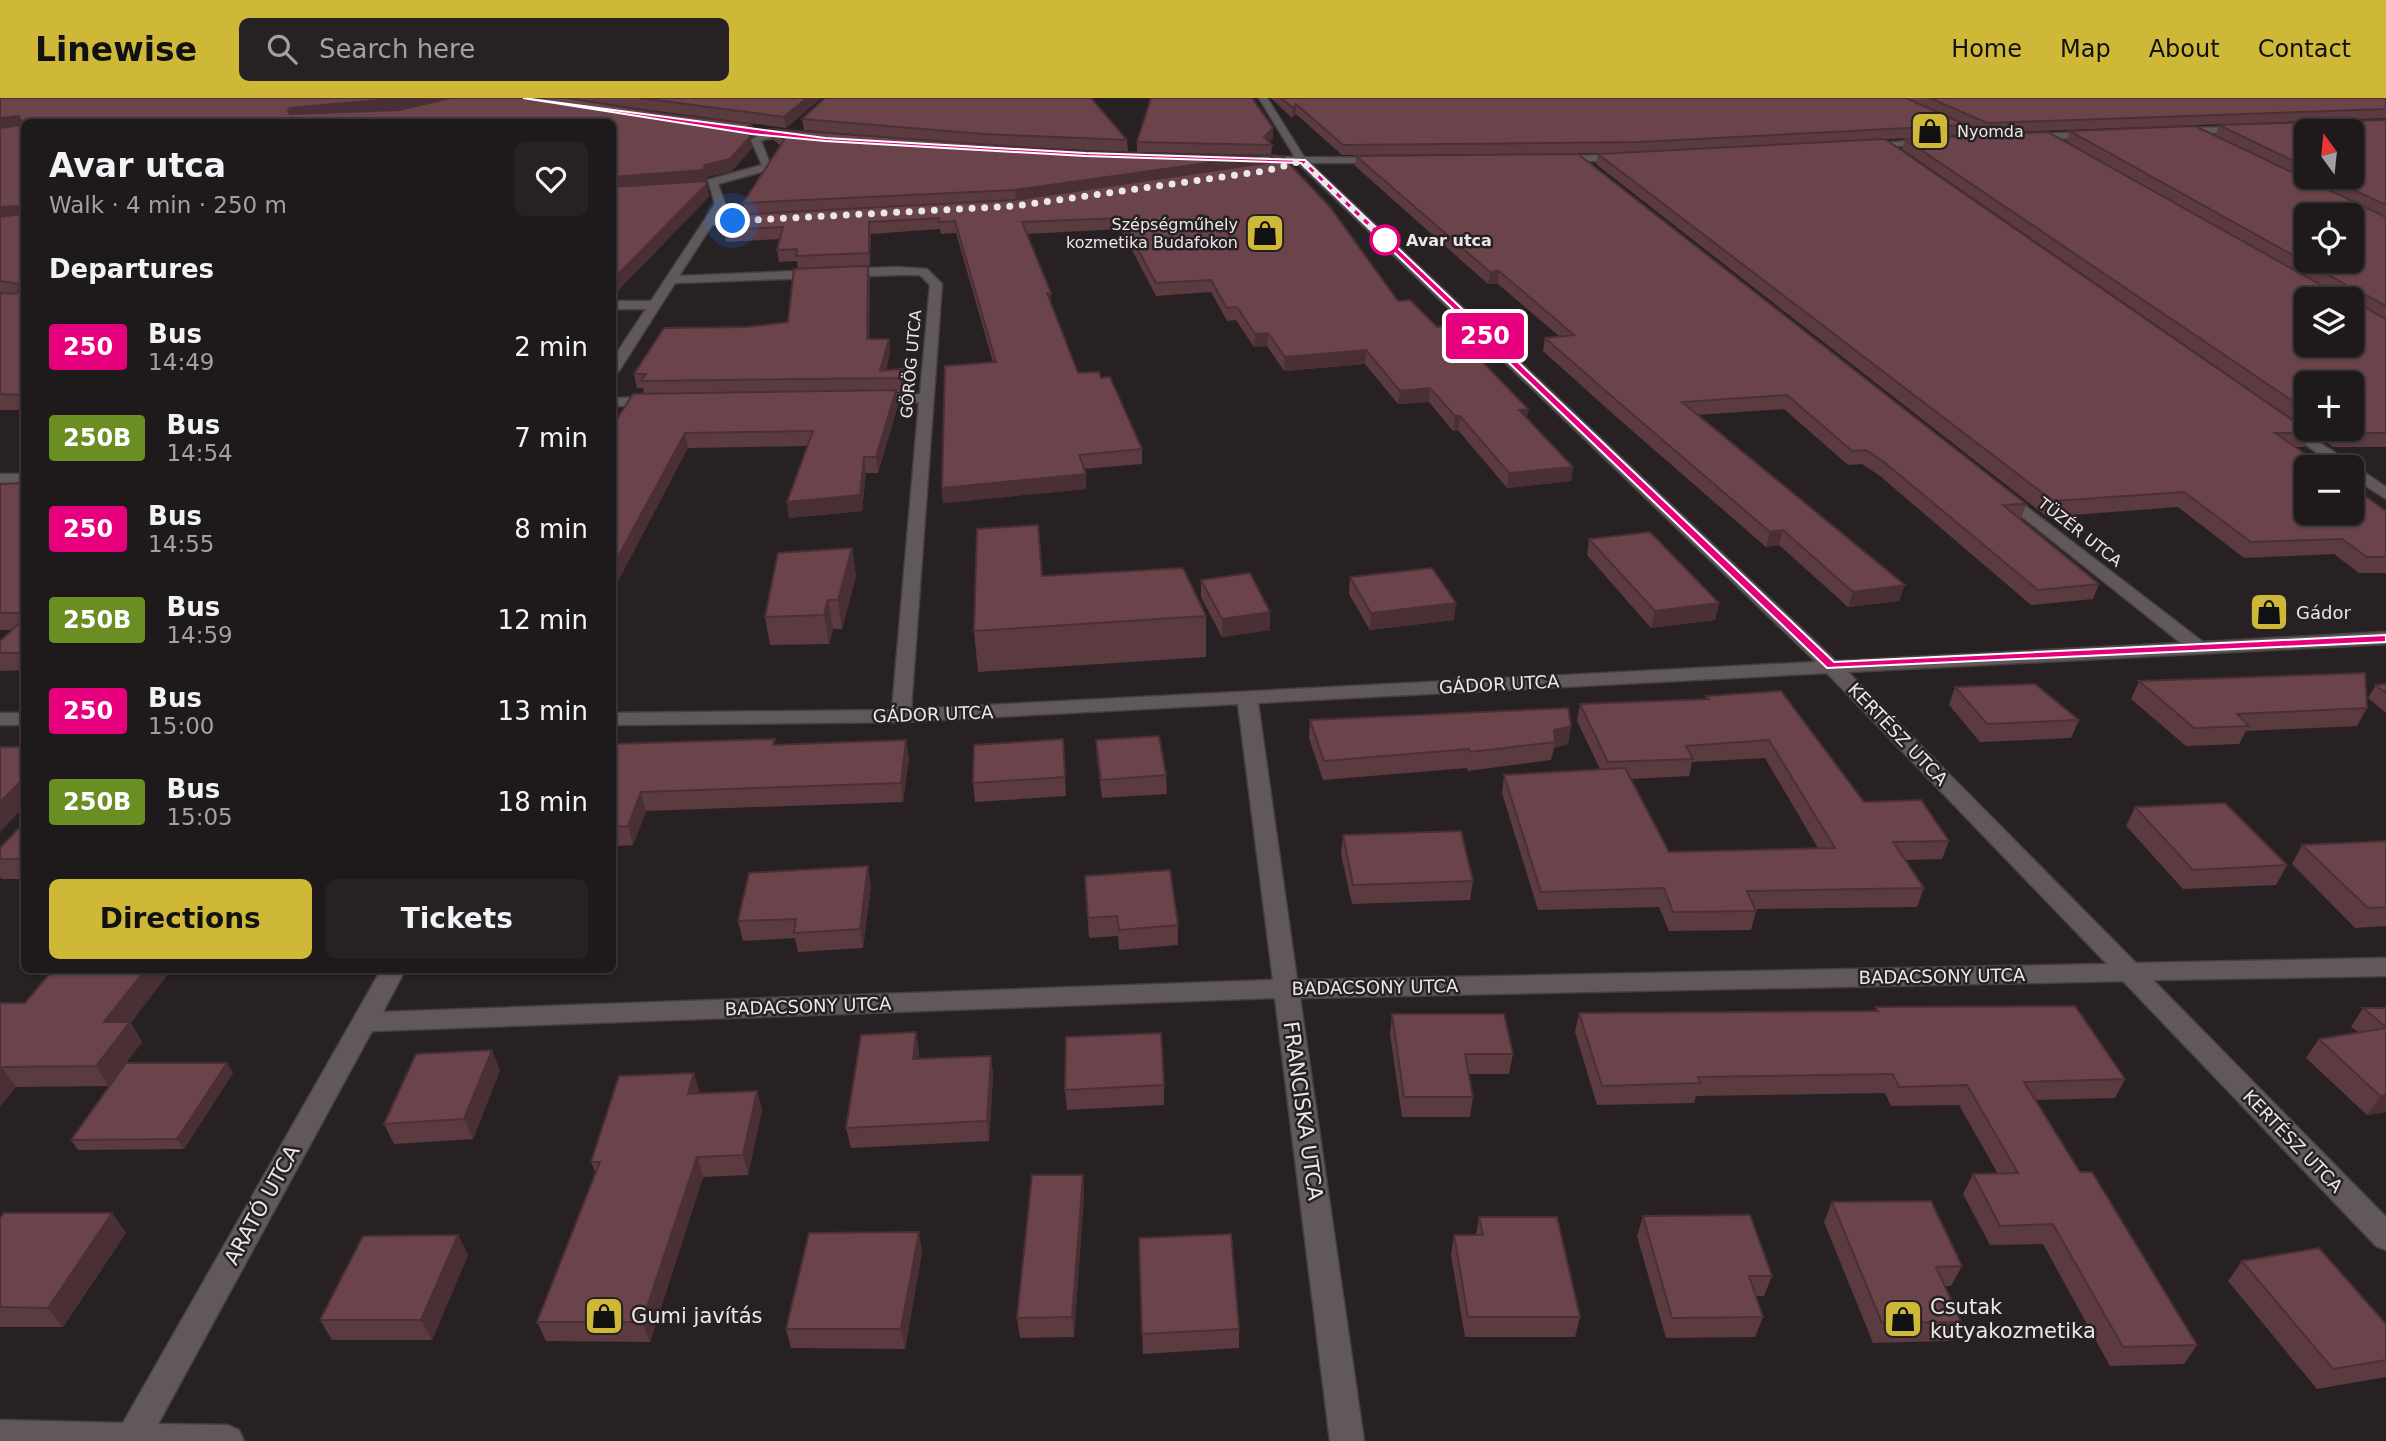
<!DOCTYPE html>
<html lang="en">
<head>
<meta charset="utf-8">
<style>
  :root { --surface:#1e191b; --page:#262224; --text:#f1f3f6; --muted:#a1a0a3; --line:#3c383a; --accent:#cfb837 }
  body { margin:0; font-family:"DejaVu Sans",sans-serif; background:var(--page); color:var(--text); height:100vh; display:flex; flex-direction:column; font-size:26px; white-space:nowrap }
  * { box-sizing:border-box; margin:0 }
  p { font-size:23px; color:var(--muted) }
  .icon { flex:none; width:38px; height:38px; fill:none; stroke:currentColor; stroke-width:2; stroke-linecap:round; stroke-linejoin:round }
  .map { position:relative; flex:1; overflow:hidden }
  .drawer { position:absolute; left:21px; top:21px; width:595px; height:854px; display:flex; flex-direction:column; background:var(--surface); border-radius:10px; box-shadow:0 2px 5px #0004,0 0 0 2px var(--line) }
  .drawer>* { flex:none }
  .badge { padding:0 14px; border-radius:5px; font-size:24px; line-height:46px }
  .needle { width:46px; rotate:345deg }
  .controls { position:absolute; left:2294px; top:21px; display:grid; gap:14px }
  .controls a { display:grid; place-items:center; width:70px; height:70px; border-radius:10px; background:var(--surface); box-shadow:0 2px 5px #0004,0 0 0 2px var(--line); font-size:35px }
  .you { position:absolute; width:35px; height:35px; margin:-18px; border:5px solid #fff; border-radius:50%; background:#1a73e8; box-shadow:0 0 0 10px #1a73e833 }
  .map>.badge { position:absolute; translate:-50% -50%; box-shadow:0 0 0 4px #fff }
  h2 { padding:0 28px; font-size:26px; line-height:63px }
  .round { display:grid; place-items:center; flex:none; width:74px; height:74px; border-radius:10px; background:var(--page) }
  .headline { display:flex; align-items:center; justify-content:space-between; height:119px; padding:0 28px }
  h1 { font-size:33px; font-weight:700; line-height:52px }
  .primary-button { display:flex; gap:14px; margin-top:auto; padding:14px 28px }
  .primary-button a { flex:1; height:80px; border-radius:10px; background:var(--accent); color:#111; font-size:28px; font-weight:700; line-height:80px; text-align:center }
  .primary-button a+a { background:var(--page); color:var(--text) }
  ul { padding:0; list-style:none }
  li { display:flex; align-items:center; gap:21px; height:91px; padding:0 28px }
  li div { flex:1 }
  li b { display:block; font-size:26px }
  li em { font-style:normal }
  li .badge { min-width:77px; font-weight:700; text-align:center }
  header { display:flex; align-items:center; gap:42px; box-sizing:border-box; height:98px; padding:0 35px; background:var(--accent); color:#111 }
  header strong { font-size:33px }
  nav { display:flex; gap:38px; margin-inline-start:auto; font-size:24px }
  .search { width:490px; height:63px; background:var(--page); display:flex; align-items:center; gap:18px; box-sizing:border-box; padding:0 24px; border-radius:10px; color:var(--muted); font-size:26px }
  .map>svg:first-child { display:block }
</style>
</head>
<body>
<header>
<strong>Linewise</strong>
<div class="search"><svg class="icon" aria-label="search" viewBox="0 0 24 24"><circle cx="10" cy="10" r="6"/><path d="M15 15l6 6"/></svg>Search here</div>
<nav><a>Home</a><a>Map</a><a>About</a><a>Contact</a></nav>
</header>
<div class="map">
<svg width="2386" height="1343" viewBox="0 0 2386 1343">
  <rect width="100%" height="100%" fill="#282124"/>
  <g fill="none" stroke-linecap="round" stroke-linejoin="round">
    <g stroke="#454042" stroke-width="3">
      <path id="minor" d="M1259,0h8l37,59 83,1 -3,5h-74l526,498 345,-18 -185,-147v-6l6,-2 201,154 183,-10v12l-538,28 288,291 250,-5v18l-233,4 233,237v33l-10,-4 -253,-265 -823,17 64,443h-34l-55,-443 -903,33 -214,393 69,1 12,5 5,11h-244v-21l123,3 258,-453h24l-22,42 890,-32 -35,-276 -337,18 -289,3v-12l280,-3 27,-308 -49,1 -7,-4 7,-4 50,-1 10,-109 -10,-10h-25l-220,8 -56,88 -7,4v-15l34,-51h-34v-8h39l64,-97 -7,-24 54,-15 -11,-25 8,-5 -35,-4 -3,-5 81,11c-12,7 -27,-3 -41,4l11,28 -54,15 7,20 -9,14 42,-1 5,3 -5,3 -46,2 -33,51 216,-9 32,2 15,15 -31,425 905,-47 -518,-499 -70,-1 3,-5h64zM1827,575l280,291 -810,16 -39,-277z
        M1889,0h11l92,41 -8,2z
        M2247,29l-3,5 -69,2 -5,-3 5,-3z
        M2100,34l-3,5 -69,3 -5,-3 5,-3z
        M1930,41l3,5 -69,4 -5,-3z
        M1556,58l70,-1 5,3 -5,3h-73z
        M612,300l44,-1 7,4 -7,4 -44,1z
        M2286,322l100,67v12l-34,-22v-10h-15l-56,-40 -2,-3z
        M0,376h24v10h-24z
        M0,615h24v12h-24z"/>
    </g>
    <use href="#minor" fill="#61585c" fill-rule="evenodd"/>
  </g>
  <path fill="#5b3a40" fill-rule="evenodd" d="M0,0h821l-35,30 -197,-26 71,11 92,11 2,12 -4,2 2,10 -20,23 -25,6 -1,4 3,16 -97,-75h-588v288h-24z
    M1271,0h635l60,27 -3,10 -109,6 457,292 -7,14h-9l91,64v62h-27l-25,-19 -90,4 -66,-51 -131,10 -451,-353 2,-10 21,-1 -277,2 -46,-41 -4,4z
    M1906,0h480v20l-401,15z
    M802,21l325,21 1,12 -103,-5 233,17 11,-2v-7l13,1 116,145 39,26 23,18 68,64 -1,9 46,49 -2,14 -64,7 -49,-58 -5,1 -24,-29 -31,2 -33,-40 -81,7 -17,-25 -13,1 -18,-27 -9,1 -16,-29 -55,4 -35,-67 -95,5 25,71 27,68 23,5 41,71v15l-58,5 2,20 -143,14 -1,-15 51,-126 -37,-129 -15,1 -1,-5 -69,5 -1,31 -72,3 -1,-7 -18,1 -2,-12 3,-11 -54,3 -2,-12 20,-16 -1,-11 37,-58 -9,-7 -1,-9 130,9 -96,-8z
    M2386,22v327h-53l-431,-298 3,-10 256,56 -95,-54 4,-10 146,4 3,-10zM2306,33l46,46h-46zM2306,285l46,46h-46z
    M1273,40l-4,4 3,3 -1,10 -134,-3v-10z
    M1356,58l670,348 -5,15h-2l80,65 -6,15 -62,6 -151,-129 -18,-12 -14,1 -64,-56 -87,6 202,186 -51,6 -69,-62 -13,2 -153,-133 -70,-63 2,-13 14,-2 -61,-52h-10l-133,-118z
    M868,168l2,13 -1,60 21,13 -4,19 17,-2 1,14 -2,9h-6l2,13 -20,68h-12l-4,38 -73,7 19,-72 -120,2 -44,-54 -1,-6h-6l-3,-14 113,-47 41,-5z
    M24,385v187l-24,1v-30l12,-11h-12v-146z
    M1589,441l130,64 -4,17 -64,8 -64,-73z
    M852,450l4,28 -14,53h-9l-4,15 -59,1 -5,-28z
    M1042,478l164,40v41l-228,15 -4,-41z
    M1350,479l104,43 -84,10 -21,-36z
    M1201,482l69,32v18l-48,7 -21,-40z
    M2139,583l228,27 -10,18 -111,5 -7,13 -53,2 -55,-47z
    M2386,586v29l-18,-15 8,-13z
    M1955,589l124,33 -8,18 -91,4 -31,-37z
    M1706,598l158,106 85,39 -7,18 -37,1 19,28 -7,19 -161,2v2l-5,19 -82,1 -10,-24 -121,3 -36,-117 2,-18 96,-6 -23,-48 3,-17 125,-5zM1765,660l53,90 -149,4 -38,-73 58,-3 3,-14z
    M1310,622l261,6 -3,18 -14,4 -3,12 -83,11 -1,-3 -144,12 -14,-42z
    M1063,641l3,57 -91,6 -2,-19z
    M1096,642l70,35 1,19 -65,4 -5,-39z
    M612,646l165,1 132,13 -6,44 -257,9 -13,34 -18,1 -3,7z
    M2135,709l152,58 -11,20 -93,4 -57,-63z
    M24,725v56h-23l-1,-3v-28z
    M1343,737l130,46 -3,19 -118,4 -11,-50z
    M2386,743v85l-31,2 -63,-64 10,-19z
    M1085,778l93,49v20l-59,5 -1,-14 -29,2z
    M871,788l-8,62 -65,4 -3,-14 -52,3 -5,-20z
    M0,905l131,20 11,19 -34,44 -92,1 -16,19z
    M1876,909l249,72 -10,19 -79,2 44,72 117,173 -13,19 -74,2 -67,-122 -53,1 -27,-51 10,-20h25l-39,-69 -68,1 -6,-13 -189,3 -2,7 -97,2 -22,-73 4,-19 296,-2z
    M2363,910h23v104l-19,3 -61,-57 13,-19 39,-7 -7,-5z
    M1392,916l121,40 -4,20h-40l4,23 -3,20h-68l-12,-83z
    M916,934l3,20 -1,7 73,-3 2,20 -4,65 -138,7 -5,-20z
    M500,972l-27,69 -79,5 -10,-20z
    M233,975l-49,76 -106,1 -7,-10z
    M1164,987v20l-97,5 -2,-20z
    M757,993l5,19 -14,65 -45,2 -53,165 -104,-1 -9,-19 59,-148 -5,-12 109,-69z
    M1083,1077l1,20 -10,142 -54,1 -3,-20z
    M1832,1104l130,64 -11,20h-6l16,36 -10,19 -78,2 -49,-121z
    M112,1115l14,20 -63,94h-63v-109z
    M1643,1118l129,60 -8,20h-8l7,21 -8,20 -89,1 -29,-102z
    M1479,1119l101,100 -5,20h-110l-14,-82 3,-20h22z
    M1139,1140l100,91v19l-96,6z
    M922,1154l-17,97 -114,-1 -5,-19z
    M468,1157l-36,85h-100l-12,-20z
    M2242,1163l144,99v17l-69,12 -89,-108z"/>
  <path fill="#4a3034" d="M402,0h63l-63,11 -108,10 -6,-8 2,-3z
    M807,0h14l-35,30 -2,-11z
    M1296,6v10l-4,4 1,-10z
    M19,18l5,11 -24,2v-11z
    M752,26l2,12 -4,2 2,10 -20,23 -25,6 -2,6 -93,6v-12l93,-12z
    M1273,30v10l-7,7 -2,-8z
    M1258,58v10l-242,34 -1,-10z
    M707,86l2,13 -97,100v-17z
    M18,108l6,12 -24,2v-13z
    M869,124l2,12 -1,31 -1,-12z
    M868,168l2,13 -1,73 -2,-13z
    M1499,173l-1,13h-10l2,-12z
    M1047,195h4v12z
    M1268,235l-1,13 -13,1 1,-13z
    M889,241l1,13 -6,26 -4,-7z
    M1366,252l-1,14 -81,7 1,-14z
    M903,271l1,14 -2,9 -2,-14z
    M1430,290l-1,14 -31,2 2,-13z
    M896,292l2,15 -20,68 -2,-16z
    M1528,311l-2,14 -7,-13z
    M1455,318h5l-2,14 -5,1z
    M685,335l3,15 -76,145v-25z
    M864,359l2,16 -4,38 -73,7 -2,-16z
    M1573,369l-2,14 -64,7 2,-15z
    M1086,376v15l-143,14 -1,-15z
    M1783,432l-4,15 -13,2 4,-15z
    M852,450l4,28 -14,53 -4,-29z
    M1905,487l-6,16 -51,6 5,-15z
    M828,502l5,29 -4,15 -5,-29z
    M1456,505l-2,17 -84,10 1,-17z
    M1719,505l-4,17 -64,8 4,-17z
    M1270,514v18l-48,7v-18z
    M1571,628l-3,18 -14,4 1,-6 -1,-12z
    M906,642l3,18 -6,44 -2,-19z
    M24,680v29l-24,25v-30z
    M641,694l5,19 -13,34 -5,-19z
    M612,738l3,10 -3,7z
    M868,768l3,20 -8,62 -3,-19z
    M145,872h26l-40,53 11,19 -34,44 -12,-20 8,-44z
    M916,934l3,20 -3,27 -3,-20z
    M492,952l8,20 -27,69 -9,-20z
    M991,958l2,20 -4,65 -2,-20z
    M227,965l6,10 -49,76 -7,-10z
    M2,969l14,20 -16,19v-37z
    M694,975l6,20 -6,21 -6,-20z
    M757,993l5,19 -14,65 -5,-20z
    M2386,997v17l-19,3 13,-19z
    M697,1059l6,20 -53,165 -8,-20z
    M1083,1077l1,20 -10,142 -2,-20z
    M112,1115l14,20 -63,94 -15,-19z
    M919,1134l3,20 -17,97 -4,-20z
    M458,1137l10,20 -36,85 -11,-20z"/>
  <path fill="#6a444a" stroke="#4a3034" stroke-width="2" fill-rule="evenodd" d="M0,0h402l-112,10 -2,3 2,3 109,-4 51,-12h117l93,15 92,11 -5,4 3,9 -20,22 -25,6 -2,5 -91,7v-55h-588v273l-24,-1v-101l17,1 3,-10 -20,-3v-64l21,-3 -3,-8 -18,1v-79l22,-3 -3,-9 -19,2z
    M640,0h167l-23,19z
    M825,0h266l36,42 -144,-6 -181,-15z
    M1151,0h101l21,30 -9,9 8,8 -135,-3z
    M1281,0h625l60,27 -327,17 -296,3 -47,-41 -3,4z
    M1930,0h456v11l-399,14z
    M2386,22v85l-60,-28h26v-46h-46v36l-87,-42z
    M2195,28l191,91v89l-27,-15 -4,3v8l31,17v114h-46l-6,-4h18v-46h-46v27l-401,-271 143,-7 280,157h16l1,-5 -275,-153zM2306,117h46v46h-46zM2306,201h46v46h-46z
    M770,31l308,22 180,5 -243,34 -272,13 41,-63z
    M1885,41l426,294h-36l49,34h-18v46h46v-26l34,24v46h-19l-25,-18 -91,3 -67,-50 -131,9 -455,-347z
    M1578,56l448,350 -23,1 96,79 -61,6 -154,-128 -18,-12 -14,1 -65,-56 -105,7 223,183 -52,7 -70,-62 -13,2 -154,-132 -71,-62 29,-3 -75,-64 -9,1 -134,-116z
    M1269,57l13,1 48,51 68,94 12,-1 27,27 6,-1 17,19h6l62,64 -9,1 54,57 -64,6 -49,-57h-5l-25,-28 -30,3 -34,-41 -81,7 -17,-24 -13,1 -18,-27 -10,1 -16,-28 -55,3 -35,-65 -99,4 29,71h-4l31,80 21,-1 2,6 9,-1 32,72 -63,6 7,19 -144,14 3,-122 51,-4 -41,-141 -16,1v-4l-70,4v31l-73,3 1,-7 -20,1 6,-23 -59,3 10,-15 281,-15 257,-38 2,-3z
    M706,83l1,3 -95,96v-93z
    M868,168l-1,73h22l-9,32 23,-2 -3,9 -259,3 5,-7h-12l30,-46 83,-1 41,-5 6,-53z
    M896,292l-20,67h-12l-4,38 -73,7 26,-71 -128,2 -73,135v-141l21,-33z
    M24,385v130h-24v-129z
    M1038,427l4,51 141,-8 23,48 -232,15 3,-102z
    M1650,434l69,71 -64,8 -66,-72z
    M852,450l-14,52h-10l-4,15 -59,2 13,-64z
    M1432,470l24,35 -85,10 -21,-36z
    M1250,475l20,39 -48,7 -21,-39z
    M24,521v34h-24v-12z
    M2365,575l2,35 -130,6 12,12 -55,2 -55,-47z
    M2035,586l44,36 -92,4 -32,-37z
    M2386,586v9l-10,-8z
    M1781,593l83,111 57,-2 28,41 -56,1 31,46 -177,3 9,20 -83,1 -9,-24 -123,4 -37,-117 121,-7 44,84 166,-4 -66,-108 -83,6 7,13 -85,3 -28,-58 129,-5 -3,-3z
    M1568,610l3,18 -17,4 1,12 -85,10 -1,-3 -145,12 -14,-41z
    M1159,638l7,39 -65,5 -5,-40z
    M775,641l-2,6 133,-5 -5,43 -260,9 -13,34 -16,1v-83z
    M1063,641l2,38 -92,6 1,-38z
    M0,649h24v31l-24,24z
    M2225,705l62,62 -94,5 -58,-63z
    M24,725v36h-24v-11z
    M1461,733l12,50 -120,4 -10,-50z
    M2386,743v66l-18,1 -66,-63z
    M868,768l-8,63 -66,4 2,-14 -58,2 11,-48z
    M1170,772l8,55 -59,5 -2,-14 -29,2 -3,-42z
    M53,872h92l-41,52h26l-34,44 -94,1 -2,2v-66h25z
    M2075,908l50,73 -101,3 56,90h12l105,173 -74,2 -70,-123 -53,2 -27,-52 45,-1 -51,-88 -68,2 -6,-13 -195,3 2,6 -98,3 -23,-73 299,-2 -2,-4z
    M2363,910h23v19z
    M1392,916h112l9,40h-48l8,43h-69z
    M2386,930v67l-6,1 -61,-57z
    M916,934l-3,27 78,-3 -4,65 -141,7 15,-93z
    M1161,935l3,52 -99,5 1,-53z
    M492,952l-28,69 -80,5 32,-70z
    M126,965h101l-50,76 -106,1z
    M694,975l-6,21 69,-3 -14,64 -46,2 -55,165h-105l63,-160h-9l28,-86z
    M1032,1077h51l-11,142 -55,1z
    M1931,1103l31,65 -26,1 25,55 -79,1 -50,-121z
    M4,1115h108l-64,95 -48,-1v-89z
    M1750,1117l22,61h-23l14,41 -91,1 -29,-102z
    M1479,1119h78l23,100h-112l-14,-82h29z
    M919,1134l-18,97h-115l23,-96z
    M1231,1136l8,95 -97,5 -3,-96z
    M458,1137l-37,85h-101l43,-84z
    M2319,1150l67,76v36l-53,9 -91,-108z"/>
  <path fill="#e6007e" stroke="#fff" stroke-width="2" d="M523,0l302,40 260,15 220,7 529,502 552,-27v7l-559,26 -526,-505 -216,-7 -260,-15 -73,-7z"/>
  <g fill="none" stroke-linecap="round" stroke-linejoin="round">
    <path stroke="#ebe6e8" stroke-width="7" stroke-dasharray="0 12.6" d="M733,123l283,-15 249,-35 37,-10 83,79"/>
  </g>
  <defs>
    <g id="shop-square" transform="scale(2.0125)"><rect x="-9" y="-9" width="18" height="18" rx="4" fill="#cfb837" stroke="#282124"/><path d="M-5-2.5h2.3a2.7 3.5 0 0 1 5.4 0H5L5.5 6h-11ZM-1.5-2.5h3a1.5 2.3 0 0 0-3 0Z" fill="#111"/></g>
  </defs>
  <g fill-rule="evenodd">
    <use href="#shop-square" x="1930" y="33"/>
    <use href="#shop-square" x="1265" y="135"/>
    <use href="#shop-square" x="2269" y="514"/>
    <use href="#shop-square" x="604" y="1218"/>
    <use href="#shop-square" x="1903" y="1221"/>
  </g>
  <circle fill="#fff" stroke="#e6007e" stroke-width="3.5" cx="1385" cy="142" r="14"/>
  <g text-anchor="middle" dominant-baseline="central" stroke-width="5" stroke-linejoin="round" paint-order="stroke">
    <g font-size="16" fill="#ebe6e8" stroke="#282124" text-anchor="start">
      <text x="1957" y="33">Nyomda</text>
      <text x="1238" y="126" text-anchor="end">Szépségműhely<tspan x="1238" dy="18">kozmetika Budafokon</tspan></text>
    </g>
    <g font-size="16" font-weight="bold" fill="#ebe6e8" stroke="#282124" text-anchor="start">
      <text x="1406" y="142">Avar utca</text>
    </g>
    <g font-size="16" fill="#ebe6e8" stroke="#282124">
      <text transform="translate(911 266) rotate(-85)">GÖRÖG UTCA</text>
      <text transform="translate(2080 434) rotate(38)">TÜZÉR UTCA</text>
    </g>
    <g font-size="18" fill="#ebe6e8" stroke="#282124" text-anchor="start">
      <text x="2296" y="514">Gádor</text>
    </g>
    <g font-size="18" fill="#ebe6e8" stroke="#282124">
      <text transform="translate(1499 586) rotate(-3)">GÁDOR UTCA</text>
      <text transform="translate(933 616) rotate(-2)">GÁDOR UTCA</text>
      <text transform="translate(1898 636) rotate(46)">KERTÉSZ UTCA</text>
      <text transform="translate(1942 878) rotate(-1)">BADACSONY UTCA</text>
      <text transform="translate(1375 889) rotate(-1)">BADACSONY UTCA</text>
      <text transform="translate(808 908) rotate(-2)">BADACSONY UTCA</text>
      <text transform="translate(2293 1043) rotate(46)">KERTÉSZ UTCA</text>
    </g>
    <g font-size="21" fill="#ebe6e8" stroke="#282124">
      <text transform="translate(1303 1013) rotate(82)">FRANCISKA UTCA</text>
      <text transform="translate(262 1107) rotate(-61)">ARATÓ UTCA</text>
    </g>
    <g font-size="21" fill="#ebe6e8" stroke="#282124" text-anchor="start">
      <text x="1930" y="1209">Csutak<tspan x="1930" dy="24">kutyakozmetika</tspan></text>
      <text x="631" y="1218">Gumi javítás</text>
    </g>
  </g>
</svg>
<div class="controls">
<a><svg class="needle" viewBox="-14 -14 28 28"><path d="M0-13l5 13h-10z" fill="#e53935"/><path d="M0 13l5-13h-10z" fill="#a1a0a3"/></svg></a>
<a><svg class="icon" aria-label="locate" viewBox="0 0 24 24"><circle cx="12" cy="12" r="6"/><path d="M12 2v4M12 18v4M2 12h4M18 12h4"/></svg></a>
<a><svg class="icon" aria-label="layers" viewBox="0 0 24 24"><path d="M12 4l9 5-9 5-9-5zM3 14l9 5 9-5"/></svg></a>
<a>+</a>
<a>−</a>
</div>
<div class="you" style="left:733px;top:123px"></div>
<b class="badge" style="left:1485px;top:238px;background:#e6007e;color:#fff">250</b>
<section class="drawer">
<div class="headline"><div><h1>Avar utca</h1><p>Walk · 4 min · 250 m</p></div><a class="round"><svg class="icon" aria-label="heart" viewBox="0 0 24 24"><path d="M12 20l-8-8c-3-5 5-10 8-4 3-6 11-1 8 4z"/></svg></a></div>
<h2>Departures</h2>
<ul>
<li><span class="badge" style="background:#e6007e;color:#fff">250</span><div><b>Bus</b><p>14:49</p></div><em>2 min</em></li>
<li><span class="badge" style="background:#6b8e23;color:#fff">250B</span><div><b>Bus</b><p>14:54</p></div><em>7 min</em></li>
<li><span class="badge" style="background:#e6007e;color:#fff">250</span><div><b>Bus</b><p>14:55</p></div><em>8 min</em></li>
<li><span class="badge" style="background:#6b8e23;color:#fff">250B</span><div><b>Bus</b><p>14:59</p></div><em>12 min</em></li>
<li><span class="badge" style="background:#e6007e;color:#fff">250</span><div><b>Bus</b><p>15:00</p></div><em>13 min</em></li>
<li><span class="badge" style="background:#6b8e23;color:#fff">250B</span><div><b>Bus</b><p>15:05</p></div><em>18 min</em></li>
</ul>
<div class="primary-button"><a>Directions</a><a>Tickets</a></div>
</section>
</div>
</body>
</html>
